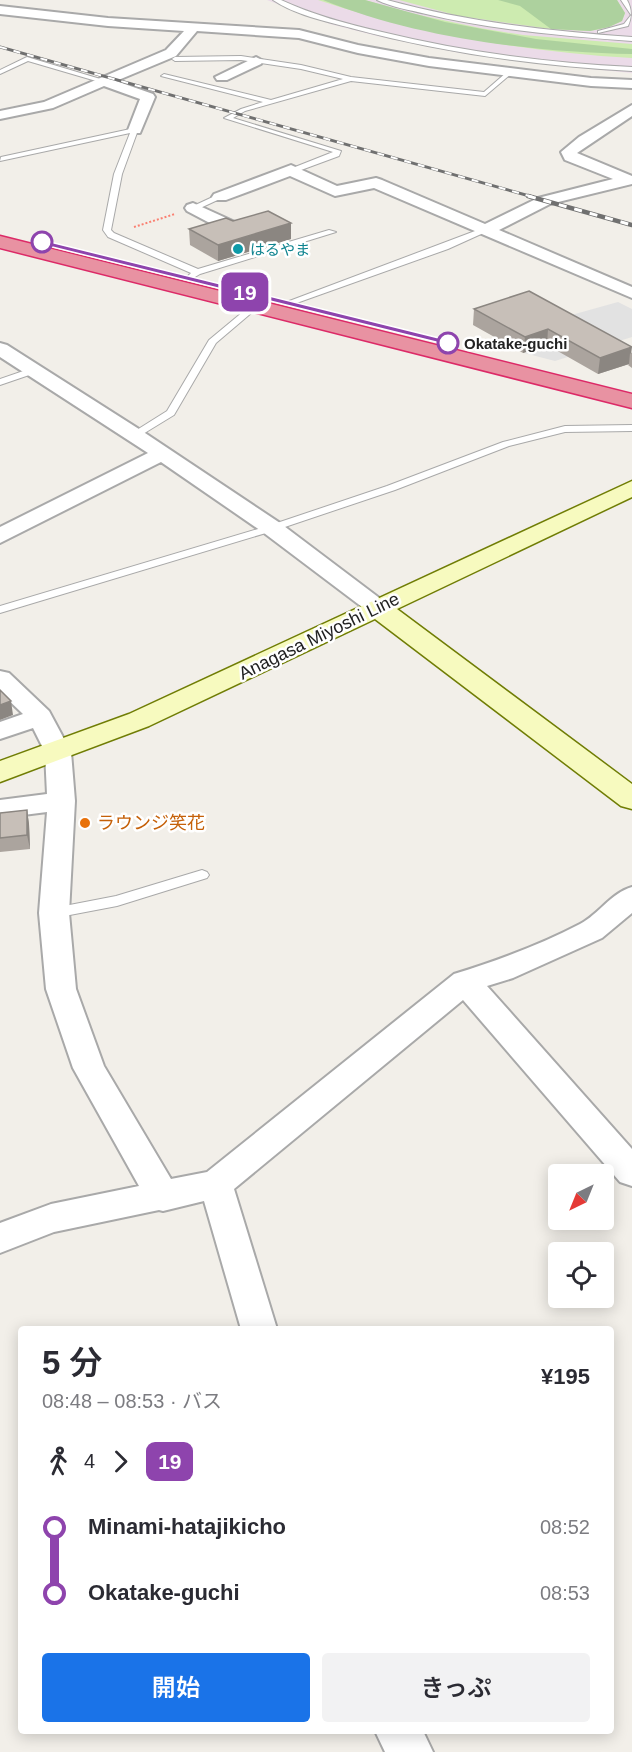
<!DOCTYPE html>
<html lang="ja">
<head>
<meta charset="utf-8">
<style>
  :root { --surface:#fff; --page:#f2f2f3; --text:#2b2b33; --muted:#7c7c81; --accent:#1a73e8 }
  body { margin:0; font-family:Arial,"Noto Sans JP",sans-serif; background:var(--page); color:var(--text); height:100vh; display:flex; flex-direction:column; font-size:22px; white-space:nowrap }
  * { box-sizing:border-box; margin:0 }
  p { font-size:20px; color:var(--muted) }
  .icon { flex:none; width:33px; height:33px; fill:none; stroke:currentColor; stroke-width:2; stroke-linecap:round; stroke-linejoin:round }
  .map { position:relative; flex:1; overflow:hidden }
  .details { position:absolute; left:18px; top:1326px; width:596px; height:408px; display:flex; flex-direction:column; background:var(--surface); border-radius:6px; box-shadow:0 3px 15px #0003 }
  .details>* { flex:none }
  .badge { padding:0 12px; border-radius:9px; font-size:21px; line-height:39px }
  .needle { width:39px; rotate:223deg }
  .buttons { position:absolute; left:548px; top:1164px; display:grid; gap:12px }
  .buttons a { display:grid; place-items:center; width:66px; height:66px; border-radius:6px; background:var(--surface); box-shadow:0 3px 15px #0003; font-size:30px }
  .map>.badge { position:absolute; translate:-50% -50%; box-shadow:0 0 0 3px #fff }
  .legs { display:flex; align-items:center; gap:9px; height:66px; padding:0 24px; font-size:20px }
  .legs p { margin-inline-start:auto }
  .overview { display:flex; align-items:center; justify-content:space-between; height:102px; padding:0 24px }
  h1 { font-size:33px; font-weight:600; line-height:45px }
  .cta { display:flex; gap:12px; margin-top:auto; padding:12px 24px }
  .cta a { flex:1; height:69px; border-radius:6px; background:var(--accent); color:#fff; font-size:24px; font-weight:600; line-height:69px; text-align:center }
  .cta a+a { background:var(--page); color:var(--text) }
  ul { padding:0 24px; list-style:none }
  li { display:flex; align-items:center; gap:21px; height:66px; font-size:22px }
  li i { display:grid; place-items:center; width:9px; height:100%; margin:0 8px; background:currentColor }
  li i::after { content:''; width:15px; height:15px; margin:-8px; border:4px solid; border-radius:50%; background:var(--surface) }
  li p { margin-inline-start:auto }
  li:first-child i { background:linear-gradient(#0000 50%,currentColor 0) }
  li:last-child i { background:linear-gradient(currentColor 50%,#0000 0) }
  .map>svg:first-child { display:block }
</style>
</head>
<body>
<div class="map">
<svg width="632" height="1752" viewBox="0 0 632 1752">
  <rect width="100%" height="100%" fill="#f2efe9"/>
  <path fill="#ebdbe8" d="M267,0h365v73l-81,-8 -91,-12 -79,-16 -51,-13z"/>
  <path fill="#cdebb0" d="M318,0h47l45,13 70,15 43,7 109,9v14c-106,-6 -213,-24 -314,-58z
    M399,0h218l8,13 -3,8 -13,6 -19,4 -39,-2 -92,-13z"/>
  <path fill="#add19e" d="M323,0h42l80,22 91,17 96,10v5c-100,-2 -216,-16 -309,-54z
    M498,0h119l8,13 -3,8 -13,6 -19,4 -39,-2 -31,-23z"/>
  <path fill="#e2e2e2" d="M618,302l14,7v28l-77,24 -31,-8 56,-20 -23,-14z"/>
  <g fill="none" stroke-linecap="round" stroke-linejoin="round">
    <g stroke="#a9a9a9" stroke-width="2">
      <path id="lane" d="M273,0h8c32,15 66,24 101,32 82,20 165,31 250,35v4c-95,-5 -189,-18 -281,-43 -26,-7 -56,-13 -78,-28z
        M377,0h10c80,22 162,31 245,37v4c-69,-5 -139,-11 -206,-27 -16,-4 -35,-7 -49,-14z
        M621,0h6c5,9 5,17 1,26l-30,7v-2l26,-7 7,-9z
        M241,56l60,9 50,12 133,15 23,-20 5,1 -27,23 -134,-15 -106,30 -12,7 108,33 -2,5 -46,17 -4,-2 1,-2 43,-17 -109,-34 17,-9 22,-7 -102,-26 3,-2 107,26 72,-21 -42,-10 -60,-9 -66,1 -3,-2 3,-2z
        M27,57l80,24 1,1 -5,1 -75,-22 -28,13v-4z
        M135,128l3,2 -16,44 -11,56 3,3 84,36 131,-39 7,2 -136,42 -10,6 -4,-2 5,-5 -83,-36 -5,-7 11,-56 16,-41 -130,28 1,-4z
        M217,195l7,2 -28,13 -7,-2z
        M483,228l7,2 -42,19 -157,56 -7,-2z
        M262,296l7,2 -53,45 -42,72 -36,22h-6v-4l35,-22 42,-71z
        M35,367l5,3 -2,2 -38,13v-6z
        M632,425v6l-67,1 -56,14 -114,44 -119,40 -276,83v-7l268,-80 119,-40 116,-44 62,-16z
        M202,870l5,2 2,3 -2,3 -90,28 -63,12 -7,-5 7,-5 62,-12z"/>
    </g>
    <g stroke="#a9a9a9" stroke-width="4">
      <path id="street" d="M0,6l108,12 191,12 59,15 71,13 162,20 41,2v8l-41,-2 -162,-20 -71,-13 -59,-15 -102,-7 -21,25 -60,25 37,13 2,3 -15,36h-10l-2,-3 12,-31 -36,-13 -51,22 -53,11v-8l44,-9 122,-52 18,-19 -76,-5 -108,-12z
        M256,57l7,4 -2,3 -34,16h-10l-2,-3z
        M632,105v11l-55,37 55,23v8l-82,20 -51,26 133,57v11l-258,-110 -39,8 -45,-20 -64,24h-12l-2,-3 2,-3 77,-29 46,21 39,-8 6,2 103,44 53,-26 75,-19 -48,-19 -4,-8 18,-15z
        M193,203l44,20 2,4 -2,4h-12l-38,-20 -2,-3 2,-3z
        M0,343l7,2 135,86 138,92 106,80 4,5 -4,5 -8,2 -8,-2 -106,-80 -103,-71 -161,81v-16l148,-74 -148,-96z
        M0,671l9,2 40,38 22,41 4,49 -6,112 7,76 28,77 67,113 36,-7 247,-198c42,-13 86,-29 126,-50 19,-10 31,-31 52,-37v26l-30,25 -89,40 -26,8 145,163v37l-12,-4 -157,-182 -229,189 43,140h-36l-37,-128 -41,10 -4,-1 -105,22 -54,21v-30l51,-19 88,-18 -66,-118 -27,-79 -7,-76 8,-101 -47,6v-18l47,-6 -2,-42 -12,-24 -33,11v-17l23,-8 -23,-22z
        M375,1731h48l10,21h-48z"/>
    </g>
    <g stroke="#707d05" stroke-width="3">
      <path id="secondary" d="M632,481v16l-235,112 235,175v25l-11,-3 -246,-187 -226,107 -149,56v-21l129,-47z"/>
    </g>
    <g stroke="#dc2a67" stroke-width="3">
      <path id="highway" d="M0,236l632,158v14l-632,-160z"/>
    </g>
    <path stroke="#fa8072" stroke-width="2" stroke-dasharray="2 2" stroke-linecap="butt" d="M134,227l41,-13"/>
    <use href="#lane" fill="#fff" fill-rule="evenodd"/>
    <use href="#street" fill="#fff" fill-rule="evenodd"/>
    <use href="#secondary" fill="#f7fabf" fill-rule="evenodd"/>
    <use href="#highway" fill="#e892a2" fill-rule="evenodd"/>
    <g stroke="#707070" stroke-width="3">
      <path id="rail-far1" d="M0,47l533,150"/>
    </g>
    <g stroke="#707070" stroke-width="4.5">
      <path id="rail" d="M528,196l104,29"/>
    </g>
    <use href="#rail-far1" stroke="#fff" stroke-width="2" stroke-dasharray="7" stroke-linecap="butt"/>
    <use href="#rail" stroke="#fff" stroke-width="3" stroke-dasharray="8" stroke-linecap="butt"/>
  </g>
  <path fill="#aba49e" d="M233,221l58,18 -73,22 -28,-16 -1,-16z
    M529,291l103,62v15l-4,-3 1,-1 -31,10 -51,-29 -24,8 -50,-28 1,-16z
    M27,810l2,14 1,25 -30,3v-39z"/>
  <path fill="#8b8681" d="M291,223v16l-73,22v-16z
    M548,329l-1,16 -24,8 2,-16z
    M632,347l-1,7 -1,-1 -1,11 -31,10 2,-16z
    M11,701l2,14 -13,5v-15z
    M27,810l2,14 1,25 -3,-14z"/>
  <path fill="#c7bfb8" stroke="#8b8681" stroke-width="1.5" d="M268,211l23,12 -73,22 -29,-16 37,-11 7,3z
    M529,291l103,56 -32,11 -52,-29 -23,8 -51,-28z
    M0,690l11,11 -11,4z
    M27,810v25l-27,3v-25z"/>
  <path fill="#8e44ad" stroke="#fff" stroke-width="1.5" d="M42,240l409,101 1,2 -4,2 -408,-101z"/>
  <g fill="#fff" stroke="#8e44ad" stroke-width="3">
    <circle cx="42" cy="242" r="10"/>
    <circle cx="448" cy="343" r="10"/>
  </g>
  <circle fill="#0f9aa8" stroke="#fff" stroke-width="2" cx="238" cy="249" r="6"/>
  <circle fill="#e8710a" stroke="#fff" stroke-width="2" cx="85" cy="823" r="6"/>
  <g text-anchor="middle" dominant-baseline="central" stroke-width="5" stroke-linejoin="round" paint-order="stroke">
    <g font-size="15" fill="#0d838f" stroke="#fff" text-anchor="start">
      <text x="250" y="249">はるやま</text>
    </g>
    <g font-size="15" font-weight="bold" fill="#222" stroke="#fff" text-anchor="start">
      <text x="464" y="343">Okatake-guchi</text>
    </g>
    <g font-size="18" fill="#222" stroke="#fff">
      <text transform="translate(319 636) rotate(-26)">Anagasa Miyoshi Line</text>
    </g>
    <g font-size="18" fill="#c56008" stroke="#fff" text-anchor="start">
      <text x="97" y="823">ラウンジ笑花</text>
    </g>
  </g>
</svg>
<div class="buttons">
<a><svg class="needle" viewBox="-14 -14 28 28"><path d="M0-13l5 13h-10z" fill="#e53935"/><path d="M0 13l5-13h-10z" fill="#7c7c81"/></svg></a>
<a><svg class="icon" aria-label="locate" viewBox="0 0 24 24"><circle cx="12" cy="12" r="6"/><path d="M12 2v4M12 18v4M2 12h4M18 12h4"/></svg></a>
</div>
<b class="badge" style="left:245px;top:292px;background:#8e44ad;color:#fff">19</b>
<section class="details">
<div class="overview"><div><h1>5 分</h1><p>08:48 – 08:53 · バス</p></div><b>¥195</b></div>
<div class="legs"><svg class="icon" aria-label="walk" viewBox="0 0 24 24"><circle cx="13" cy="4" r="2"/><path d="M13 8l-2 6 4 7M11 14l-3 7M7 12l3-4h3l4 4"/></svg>4<svg class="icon" aria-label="forward" viewBox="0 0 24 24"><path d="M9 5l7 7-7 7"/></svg><b class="badge" style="background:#8e44ad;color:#fff">19</b></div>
<ul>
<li><i style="color:#8e44ad"></i><b>Minami-hatajikicho</b><p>08:52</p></li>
<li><i style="color:#8e44ad"></i><b>Okatake-guchi</b><p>08:53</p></li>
</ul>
<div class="cta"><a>開始</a><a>きっぷ</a></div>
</section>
</div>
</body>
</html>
